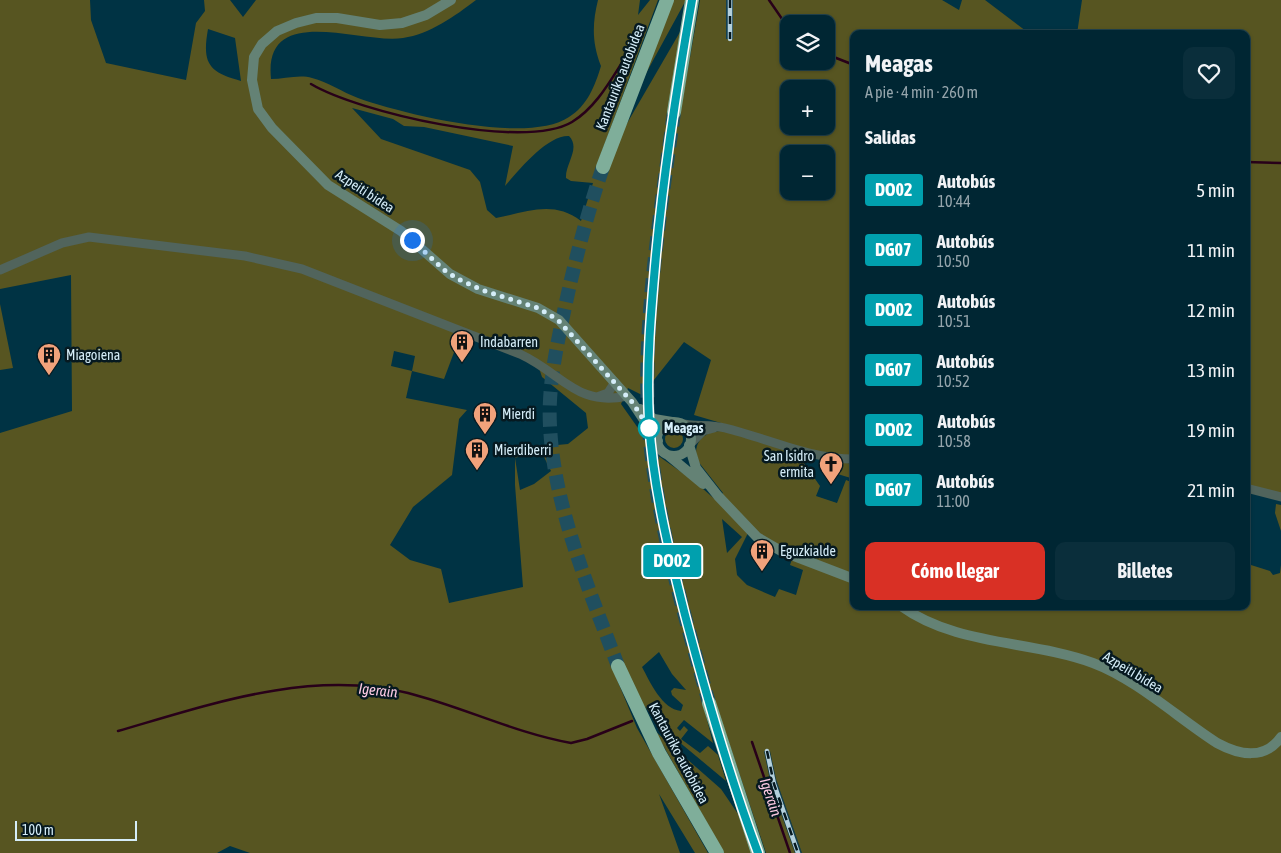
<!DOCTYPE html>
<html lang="es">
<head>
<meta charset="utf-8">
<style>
  :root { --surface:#002633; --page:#0a2e3b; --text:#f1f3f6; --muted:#95a5ac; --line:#22434e; --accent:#d93025 }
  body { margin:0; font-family:"Asap Condensed",sans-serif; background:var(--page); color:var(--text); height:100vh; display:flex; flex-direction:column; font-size:19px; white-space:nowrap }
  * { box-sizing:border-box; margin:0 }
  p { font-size:16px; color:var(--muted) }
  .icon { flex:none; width:28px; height:28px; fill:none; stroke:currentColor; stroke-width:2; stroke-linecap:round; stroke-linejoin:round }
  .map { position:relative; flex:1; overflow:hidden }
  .panel { position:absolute; left:850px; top:30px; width:400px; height:580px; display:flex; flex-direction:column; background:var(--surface); border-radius:10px; box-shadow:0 1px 4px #0004,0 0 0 1px var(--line) }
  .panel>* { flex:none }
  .badge { padding:0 10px; border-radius:4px; font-size:18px; line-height:32px }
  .buttons { position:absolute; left:780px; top:15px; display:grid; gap:10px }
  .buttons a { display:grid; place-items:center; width:55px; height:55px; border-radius:10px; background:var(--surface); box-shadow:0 1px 4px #0004,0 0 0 1px var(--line); font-size:25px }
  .scale { position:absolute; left:15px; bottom:12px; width:122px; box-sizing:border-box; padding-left:5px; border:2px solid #d5edf8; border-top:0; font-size:14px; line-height:18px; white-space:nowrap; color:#d5edf8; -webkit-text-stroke:4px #061920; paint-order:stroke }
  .you { position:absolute; width:25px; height:25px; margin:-12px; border:4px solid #fff; border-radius:50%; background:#1a73e8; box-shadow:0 0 0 8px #1a73e833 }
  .map>.badge { position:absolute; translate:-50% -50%; box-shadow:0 0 0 2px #fff }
  h2 { padding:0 15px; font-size:19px; line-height:45px }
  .round { display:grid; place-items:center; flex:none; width:52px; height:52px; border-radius:10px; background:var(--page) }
  .summary { display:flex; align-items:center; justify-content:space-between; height:85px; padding:0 15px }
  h1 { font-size:24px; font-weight:700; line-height:38px }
  .action { display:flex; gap:10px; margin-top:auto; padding:10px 15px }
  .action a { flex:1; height:58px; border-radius:10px; background:var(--accent); color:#fff; font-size:20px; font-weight:700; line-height:58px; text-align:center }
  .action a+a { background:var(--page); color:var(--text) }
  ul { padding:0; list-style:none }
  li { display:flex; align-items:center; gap:15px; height:60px; padding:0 15px }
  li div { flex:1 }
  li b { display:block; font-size:19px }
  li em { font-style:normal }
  li .badge { min-width:55px; font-weight:700; text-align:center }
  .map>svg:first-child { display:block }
</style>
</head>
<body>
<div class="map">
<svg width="1281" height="853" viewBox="0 0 1281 853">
  <rect width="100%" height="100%" fill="#034"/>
  <path fill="#144050" d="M726,0h7v39h-8z
    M764,751h6l6,28 26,74h-7l-24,-68z"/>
  <path fill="#575521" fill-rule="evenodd" d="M0,0h90l1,20 15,43 80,17 10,-57 9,-12 -1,-11h26l13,17 13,-17h220c-21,16 -46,34 -73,38 -41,7 -140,-37 -132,41 13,0 29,-5 41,-1 16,4 30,14 46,20 45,16 170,47 211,19 18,-11 26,-31 32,-51 -9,-23 -9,-42 -3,-66h42l-2,15 12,-15h8l-60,162 24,-30 58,-100 1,77 19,-109h26v39h7v-39h209l17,10 3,-10h23l45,34h-176v425l-51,-9 -2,9 19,27 -4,10 21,7 9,-23 8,3v123h392v-19l4,-2 1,-20 19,6 3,4 7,-2 1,-8v288h-479l-26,-74 -6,-28h-6l7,34 24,68h-29l-50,-149 -12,4 9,35 -29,-23 -7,8 3,3 4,-5 4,4 -7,9 19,14 8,-7 10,9 8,26 -60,-50 -53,-61 24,58 71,125h-13l-36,-59 21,59h-430l-20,-7 -13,7h-217v-420l72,-22 -1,-136 -71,14zM789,24h37v37h-37zM208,29l27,9 6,43c-33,-9 -39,-18 -33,-52zM789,89h37v37h-37zM352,108l41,11 11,7 20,1 89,19 -8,40c14,-16 42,-51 64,-50 12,12 -4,28 -3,42l5,3 22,2 -12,38c-28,-21 -53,-9 -85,-3l-9,-8 -7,-28 -10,-12 -89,-31zM789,154h37v37h-37zM462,331l80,34 -3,3 3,9 44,36 2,15 -20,16 -53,5v36l8,102 -74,16 -8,-34 -31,-9 -20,-15 23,-38 39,-32 7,-56 8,-9 -61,-12 6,-27 32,8zM684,342l27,18 -17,55 27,8 -1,8c-17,1 -27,12 -23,29l26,33 -5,9 -24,-21 -37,-26 -36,-51 7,-16 14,7zM394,351l21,5 -3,15 -21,-5zM540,449l11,22 -17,13 -14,6 -5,-32zM722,519l20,18 -15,16zM749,531l44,25 -3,9 13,5 -7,25 -17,-6 -4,8 -28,-12 -10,-10 -2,-16zM659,652l13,22 14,16 -12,-2 -3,3 1,4 11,10 -2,6c-19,-2 -31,-29 -39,-44z
    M673,0h13l-42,77z
    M1082,0h199v497l-35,-9v-454h-169z
    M0,304l13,64 -13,2z
    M665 439a9 9 0 1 1 18 0a9 9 0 1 1-18 0Z
    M835,459l19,6v14l-23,-7z
    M1276,504l5,1v26l-6,-18z
    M655,731l66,58 17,25 14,39h-28z"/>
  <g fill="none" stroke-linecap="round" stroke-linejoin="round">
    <path stroke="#280019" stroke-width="2.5" d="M769,0l20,29
      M826,54l28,11
      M311,84c47,28 213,67 261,38 23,-14 37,-39 51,-61
      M1246,162l35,1
      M118,731c93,-27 192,-62 290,-38 55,14 107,40 163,50l16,-4 45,-18
      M752,742l38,111"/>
    <path stroke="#204f5f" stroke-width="14" stroke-dasharray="14 7" stroke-linecap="butt" d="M674,112c-14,104 -34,224 -24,329 9,89 35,176 59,262
      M603,167c-17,50 -30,101 -41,154 -7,34 -14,69 -12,105 4,82 39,163 68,240"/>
    <path stroke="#51645c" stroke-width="9" d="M0,270l62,-27 27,-6 156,19 57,13 218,85c43,20 57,53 107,42
      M597,397l11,-4 7,-11
      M679,423c15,4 30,1 46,5 41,10 85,31 129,31
      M690,444l13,-13 11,-3
      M1246,488l35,9"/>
    <path stroke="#648275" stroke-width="10" d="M451,0l-25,15 -24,8 -22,2 -43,-7h-21l-20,5 -19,8 -15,13 -8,13 -2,23 6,29 14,19 56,57 73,46 49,43 28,15 60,19 21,12 73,82 26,39
      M640,409l14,10 18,3
      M657 439a17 17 0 1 1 34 0a17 17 0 1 1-34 0Z
      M689,445l7,23 22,28 39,41 24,14 73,28
      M668,455l35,29
      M901,606c55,40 129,34 192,57 43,16 85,55 124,80 22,12 48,17 64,-6"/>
    <path stroke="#7fae9a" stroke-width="14" d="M674,112l18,-112
      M603,167l64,-167
      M618,666l41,87 58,100
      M709,703l49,150"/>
    <g stroke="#b3cfdb" stroke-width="4.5">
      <path id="rail" d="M730,0v39
        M767,751l7,33 24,69"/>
    </g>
    <use href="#rail" stroke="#061920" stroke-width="2.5" stroke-dasharray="8" stroke-linecap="butt"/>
  </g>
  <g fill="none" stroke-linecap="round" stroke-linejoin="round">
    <g stroke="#fff" stroke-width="11">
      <path id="line" d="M692,0c-15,85 -28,170 -36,255 -5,55 -10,111 -7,166 4,66 20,131 36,194 21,80 44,160 73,238"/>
    </g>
    <use href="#line" stroke="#00a0ae" stroke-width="8"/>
    <path stroke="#d5edf8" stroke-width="5" stroke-dasharray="0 9" d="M412,240l32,30 14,9 24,11 56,18 20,12 74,82 17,26"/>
  </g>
  <defs>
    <g id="building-pin" transform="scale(1.25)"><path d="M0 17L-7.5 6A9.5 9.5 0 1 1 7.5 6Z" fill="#f1a27b" stroke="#061920"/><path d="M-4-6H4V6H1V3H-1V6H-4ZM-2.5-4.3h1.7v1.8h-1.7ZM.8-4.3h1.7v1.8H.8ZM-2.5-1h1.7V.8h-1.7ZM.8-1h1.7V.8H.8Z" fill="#111"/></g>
    <g id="church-pin" transform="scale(1.25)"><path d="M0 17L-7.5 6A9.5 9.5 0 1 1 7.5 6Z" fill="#f1a27b" stroke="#061920"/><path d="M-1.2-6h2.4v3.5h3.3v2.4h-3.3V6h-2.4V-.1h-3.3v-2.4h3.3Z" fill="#111"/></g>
  </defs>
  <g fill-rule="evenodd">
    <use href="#building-pin" x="462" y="342"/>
    <use href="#building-pin" x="49" y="355"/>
    <use href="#building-pin" x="485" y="414"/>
    <use href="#building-pin" x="477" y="450"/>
    <use href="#church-pin" x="831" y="464"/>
    <use href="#building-pin" x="762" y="551"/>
  </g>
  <circle fill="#fff" stroke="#00a0ae" stroke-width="2.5" cx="649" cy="428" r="10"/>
  <g text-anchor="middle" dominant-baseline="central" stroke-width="5" stroke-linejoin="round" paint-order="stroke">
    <g font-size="14" fill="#d5edf8" stroke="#061920">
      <text transform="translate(620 77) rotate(-69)">Kantauriko autobidea</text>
      <text transform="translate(365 191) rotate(33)">Azpeiti bidea</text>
      <text transform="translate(1133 672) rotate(31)">Azpeiti bidea</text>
      <text transform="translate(679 753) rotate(62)">Kantauriko autobidea</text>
    </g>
    <g font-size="14" fill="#d5edf8" stroke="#061920" text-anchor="start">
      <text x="480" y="342">Indabarren</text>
      <text x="66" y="355">Miagoiena</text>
      <text x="502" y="414">Mierdi</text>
      <text x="494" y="450">Mierdiberri</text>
      <text x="814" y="456" text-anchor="end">San Isidro<tspan x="814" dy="16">ermita</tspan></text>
      <text x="780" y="551">Eguzkialde</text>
    </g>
    <g font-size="14" font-weight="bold" fill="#d5edf8" stroke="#061920" text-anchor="start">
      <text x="664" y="428">Meagas</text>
    </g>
    <g font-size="15" font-style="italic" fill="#fcc9e3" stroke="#061920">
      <text transform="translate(378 690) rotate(6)">Igerain</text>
      <text transform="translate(771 797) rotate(71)">Igerain</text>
    </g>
  </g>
</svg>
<div class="buttons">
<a><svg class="icon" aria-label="layers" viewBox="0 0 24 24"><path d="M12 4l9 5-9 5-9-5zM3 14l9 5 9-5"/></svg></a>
<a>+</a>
<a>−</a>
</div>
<div class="scale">100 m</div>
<div class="you" style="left:412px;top:240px"></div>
<b class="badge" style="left:672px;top:561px;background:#00a0ae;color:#fff">DO02</b>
<section class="panel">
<div class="summary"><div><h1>Meagas</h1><p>A pie · 4 min · 260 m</p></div><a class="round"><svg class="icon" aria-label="heart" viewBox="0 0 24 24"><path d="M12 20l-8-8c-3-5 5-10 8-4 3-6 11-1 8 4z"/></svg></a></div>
<h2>Salidas</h2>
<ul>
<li><span class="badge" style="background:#00a0ae;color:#fff">DO02</span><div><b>Autobús</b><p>10:44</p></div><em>5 min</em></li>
<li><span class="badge" style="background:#00a0ae;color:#fff">DG07</span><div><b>Autobús</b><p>10:50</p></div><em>11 min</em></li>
<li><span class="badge" style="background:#00a0ae;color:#fff">DO02</span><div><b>Autobús</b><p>10:51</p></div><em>12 min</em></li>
<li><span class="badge" style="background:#00a0ae;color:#fff">DG07</span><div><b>Autobús</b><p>10:52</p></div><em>13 min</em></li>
<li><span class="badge" style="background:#00a0ae;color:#fff">DO02</span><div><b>Autobús</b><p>10:58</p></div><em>19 min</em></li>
<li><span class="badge" style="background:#00a0ae;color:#fff">DG07</span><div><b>Autobús</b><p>11:00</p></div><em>21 min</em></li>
</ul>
<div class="action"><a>Cómo llegar</a><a>Billetes</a></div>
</section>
</div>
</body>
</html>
